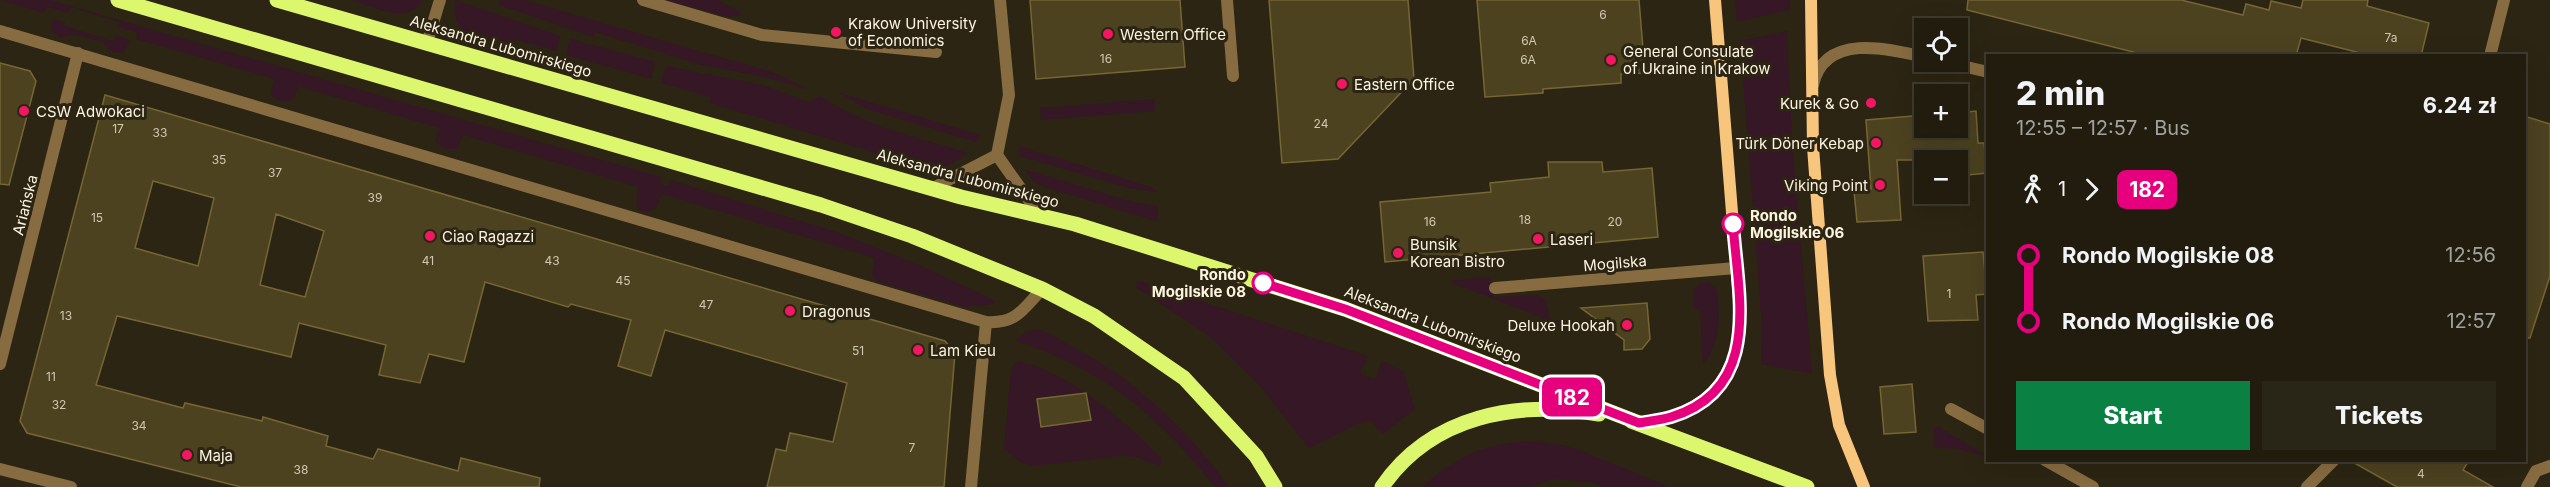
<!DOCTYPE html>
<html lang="en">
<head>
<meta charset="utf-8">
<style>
  :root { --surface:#211c0e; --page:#292517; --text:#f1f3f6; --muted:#a2a19e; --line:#3e3a2e; --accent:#0b8043 }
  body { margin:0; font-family:Inter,sans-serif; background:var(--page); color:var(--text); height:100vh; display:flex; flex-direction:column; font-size:22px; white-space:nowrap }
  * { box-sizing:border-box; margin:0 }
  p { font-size:20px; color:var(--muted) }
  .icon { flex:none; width:33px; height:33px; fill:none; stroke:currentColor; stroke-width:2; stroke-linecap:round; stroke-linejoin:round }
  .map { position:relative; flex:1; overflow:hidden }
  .panel { position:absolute; left:1986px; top:54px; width:540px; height:408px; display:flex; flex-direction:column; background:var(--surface); border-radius:0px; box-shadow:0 6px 24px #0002,0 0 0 2px var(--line) }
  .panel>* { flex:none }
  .badge { padding:0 12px; border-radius:9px; font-size:21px; line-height:39px }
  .buttons { position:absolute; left:1914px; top:18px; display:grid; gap:12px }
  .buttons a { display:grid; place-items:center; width:54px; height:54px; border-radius:0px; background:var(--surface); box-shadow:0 6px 24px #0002,0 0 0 2px var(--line); font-size:30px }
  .map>.badge { position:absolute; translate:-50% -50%; box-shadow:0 0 0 3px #fff }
  .legs { display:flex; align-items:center; gap:9px; height:66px; padding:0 30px; font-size:20px }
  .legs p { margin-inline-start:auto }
  .summary { display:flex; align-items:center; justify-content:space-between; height:102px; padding:0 30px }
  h1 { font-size:33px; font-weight:800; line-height:45px }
  .action { display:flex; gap:12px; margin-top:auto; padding:12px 30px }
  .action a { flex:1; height:69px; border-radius:0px; background:var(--accent); color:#fff; font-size:24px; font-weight:800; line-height:69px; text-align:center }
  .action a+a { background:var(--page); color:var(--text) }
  ul { padding:0 30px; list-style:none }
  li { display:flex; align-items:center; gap:21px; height:66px; font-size:22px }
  li i { display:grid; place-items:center; width:9px; height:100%; margin:0 8px; background:currentColor }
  li i::after { content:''; width:15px; height:15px; margin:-8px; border:4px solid; border-radius:50%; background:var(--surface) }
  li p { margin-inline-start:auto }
  li:first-child i { background:linear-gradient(#0000 50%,currentColor 0) }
  li:last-child i { background:linear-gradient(currentColor 50%,#0000 0) }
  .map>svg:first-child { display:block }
</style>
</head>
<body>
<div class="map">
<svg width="2550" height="487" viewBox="0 0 2550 487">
  <rect width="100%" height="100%" fill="#2c2513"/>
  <path fill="#351725" d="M0,0h50l611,177 -1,7 8,2 3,-6 165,52 88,35 71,34 -2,3 -11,2 -12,-1 -1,3 -91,-26 -6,-8 3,-16 -213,-64 -6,14c-21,12 -21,-6 -18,-21l-175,-52 -6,14h-13l-8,-8 3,-13 -141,-42 -4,12c-9,6 -16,4 -23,-3l3,-16 -138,-40 2,-6 -20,-6 1,-5 -48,-15 -3,6 -21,-6 -3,6z
    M351,0h72c-16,26 -48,7 -72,0z
    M456,0l104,36 -3,15 -41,-11 -2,7c-28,-8 -67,-8 -58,-47z
    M500,0h24l248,72 35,16 -2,1 -36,-11 -71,-14 -103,-32 -2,5 -94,-32z
    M665,0h52l24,12 -1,3 -11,2z
    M1735,0h55v10l-53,12z
    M52,19l13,3 -1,4 49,15 3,-6 14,5 -6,12 -9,1 -6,-3 -6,-8 -29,-8 -13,4 -10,-8z
    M1787,31l5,110 20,231 -5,1 -46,-9 1,-37 -22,-286z
    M570,39l85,23 -4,17 -85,-24z
    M666,66l97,19 45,17 12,-6c44,30 97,41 148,57l-20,13 -26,1 -212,-64 1,-6 -50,-14z
    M837,92l143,43 -4,7 -109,-33z
    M1155,99v12l-114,9 -1,-12z
    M1019,146l132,41 6,5 -24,-3 -113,-33z
    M1024,169l109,33 25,4v16l-114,-35 -9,-4z
    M1490,277l4,20 45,-2 7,6 4,19h26l-5,12 -6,-5 -113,-44 1,-3z
    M1139,281l229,75 -8,17 15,7 7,-19 21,10 12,38 -32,25 -13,-14 -15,5 -46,23 -49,-62 -52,-51 -73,-48z
    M1709,282l8,8c3,28 4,52 -14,75l-3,-56 -6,-1 -1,-17 6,-7z
    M1039,330l10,3c25,15 51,28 74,45 42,32 76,67 106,109h-14c-56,-71 -113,-119 -200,-146l13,-10z
    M1019,361c51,12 106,60 142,97v7l-3,1 -22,-9 -13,-1 -93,10 -10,-4 -16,-14 7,-80z
    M1939,427l48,29v1l-29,-8 -24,-1 -1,-20z
    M1538,441l34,6 98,40h-67l-11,-5 -40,-3 -22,8h-108c38,-33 65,-45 116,-46z"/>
  <path fill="#4c4220" stroke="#766634" stroke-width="1.5" fill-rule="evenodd" d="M1030,0h150l5,67 -149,12z
    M1269,0h139l6,79 -76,80 -56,4z
    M1477,0h162l6,73 -24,1v9l-78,6v4l-58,4z
    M1968,0h213l62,15 3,-11 23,6 2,-9 30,7 2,-8h65l-1,6 62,17 -8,33h-49l-71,-18 -5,18h-147l-182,-46z
    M0,63l30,8 6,10 -27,104 -9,-1z
    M105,95l840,246 10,12 -11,134h-177l9,-38 10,2 4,-18 43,9 14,-59 -182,-53 -14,46 -33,-10 13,-46 -60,-16 -3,3 -83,-25 -21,80 -35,-8 -9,29 -41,-8 7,-30 -87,-22 -8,34 -174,-41 -21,69 87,23 2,-5 77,18 1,-4 65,19 -2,10 47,13 5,-10 80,22 3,-13 79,20 -1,9h-298l-214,-54 -7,-12zM153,181l61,17 -16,68 -63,-18zM276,214l48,17 -19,66 -45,-12z
    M1976,111l2,32h6l3,30 -29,3v-16h-61l4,60 -44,2 -3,-31 17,-2 -5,-69 58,-5v13h34v-15z
    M2524,116l26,8v152l-20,62h-6z
    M1548,162h54l1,10 49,-4 6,69 -273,25 -5,-60 111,-10 -1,-9 59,-6z
    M1983,252l4,42 -11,1 2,25 -50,1 -5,-65z
    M1647,303l3,36 -8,10 -18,1v-10l-43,-32z
    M1912,384l4,48 -32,2 -4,-47z
    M1086,393l5,27 -50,7 -4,-28z
    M2349,460h120l-6,10 30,17h-96z"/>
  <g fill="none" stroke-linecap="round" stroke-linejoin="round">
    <path stroke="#886c41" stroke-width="12" d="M643,0l119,35 174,17
      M1000,0l9,95 -12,60 43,61
      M427,43l13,-43
      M933,188l64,-33"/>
    <path stroke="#886c41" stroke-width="12" d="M1227,0l6,76
      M0,31l986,291c31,2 37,-13 56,-33
      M2490,56l14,-56
      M1945,62l43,10
      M1813,85c11,-52 75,-37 111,-28
      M1495,288l241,-20
      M0,364l78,-311
      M1951,409l37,20
      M2045,460l48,27
      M0,469l71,18
      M971,487l15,-165
      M2307,487l27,-27
      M2527,487l9,-16 14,-5"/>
    <path stroke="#f8c57c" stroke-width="12" d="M1811,0l2,147 17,228 9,50 25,62
      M1639,423c11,-2 22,-3 32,-6 49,-16 71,-56 69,-105l-25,-312"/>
    <path stroke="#dcf76d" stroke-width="15" d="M118,0l703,205 91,31 130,53 52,27 90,62 72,78 19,31
      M277,0l684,197 114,27 270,85 294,114
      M1631,421l176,66
      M1382,487c49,-72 136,-87 217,-73"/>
  </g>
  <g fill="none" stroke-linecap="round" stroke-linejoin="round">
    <g stroke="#fff" stroke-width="14">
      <path id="line-1" d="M1263,283l82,26 294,114c11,-2 22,-3 32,-6 92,-28 67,-121 62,-193"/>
    </g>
    <use href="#line-1" stroke="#e6007e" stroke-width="9"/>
  </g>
  <g fill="#f21760" stroke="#2c2513" stroke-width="2">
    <circle cx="836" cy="32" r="6"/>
    <circle cx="1108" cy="34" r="6"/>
    <circle cx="1611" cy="60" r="6"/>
    <circle cx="1342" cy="84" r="6"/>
    <circle cx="1871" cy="103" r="6"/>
    <circle cx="24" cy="111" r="6"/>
    <circle cx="1876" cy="143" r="6"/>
    <circle cx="1880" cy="185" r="6"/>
    <circle cx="430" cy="236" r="6"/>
    <circle cx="1538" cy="239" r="6"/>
    <circle cx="1398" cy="253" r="6"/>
    <circle cx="790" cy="311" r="6"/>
    <circle cx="1627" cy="325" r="6"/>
    <circle cx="918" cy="350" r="6"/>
    <circle cx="187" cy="455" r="6"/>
  </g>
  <g fill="#fff" stroke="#e6007e" stroke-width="3">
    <circle cx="1733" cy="224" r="10"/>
    <circle cx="1263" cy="283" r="10"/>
  </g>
  <g text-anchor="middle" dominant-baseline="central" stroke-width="6" stroke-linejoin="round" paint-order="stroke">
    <g font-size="12" fill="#d1c8b0">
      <text x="1603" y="14">6</text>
      <text x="2391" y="37">7a</text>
      <text x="1529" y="40">6A</text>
      <text x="1106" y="58">16</text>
      <text x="1528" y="59">6A</text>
      <text x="1321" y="123">24</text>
      <text x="118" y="128">17</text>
      <text x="160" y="132">33</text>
      <text x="219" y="159">35</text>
      <text x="275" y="172">37</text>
      <text x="375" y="197">39</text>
      <text x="97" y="217">15</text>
      <text x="1525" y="219">18</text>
      <text x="1430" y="221">16</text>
      <text x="1615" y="221">20</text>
      <text x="428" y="260">41</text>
      <text x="552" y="260">43</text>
      <text x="623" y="280">45</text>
      <text x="1949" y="293">1</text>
      <text x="706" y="304">47</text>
      <text x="66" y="315">13</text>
      <text x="858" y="350">51</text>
      <text x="51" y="376">11</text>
      <text x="59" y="404">32</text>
      <text x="139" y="425">34</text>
      <text x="912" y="447">7</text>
      <text x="301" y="469">38</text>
      <text x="2421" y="473">4</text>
    </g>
    <g font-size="15" fill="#fdf4e0" stroke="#2c2513" text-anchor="start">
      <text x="848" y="23">Krakow University<tspan x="848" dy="17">of Economics</tspan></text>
      <text x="1120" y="34">Western Office</text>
      <text x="1623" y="51">General Consulate<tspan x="1623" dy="17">of Ukraine in Krakow</tspan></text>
      <text x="1354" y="84">Eastern Office</text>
      <text x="1859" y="103" text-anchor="end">Kurek &amp; Go</text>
      <text x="36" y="111">CSW Adwokaci</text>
      <text x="1864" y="143" text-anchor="end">Türk Döner Kebap</text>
      <text x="1868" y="185" text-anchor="end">Viking Point</text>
      <text x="442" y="236">Ciao Ragazzi</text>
      <text x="1550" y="239">Laseri</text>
      <text x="1410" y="244">Bunsik<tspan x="1410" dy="17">Korean Bistro</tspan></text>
      <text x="802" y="311">Dragonus</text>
      <text x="1615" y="325" text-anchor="end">Deluxe Hookah</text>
      <text x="930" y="350">Lam Kieu</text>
      <text x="199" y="455">Maja</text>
    </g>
    <g font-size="15" fill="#fdf4e0" stroke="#2c2513">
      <text transform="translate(501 46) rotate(16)">Aleksandra Lubomirskiego</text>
      <text transform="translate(968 178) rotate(15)">Aleksandra Lubomirskiego</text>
      <text transform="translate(25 205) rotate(-76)">Ariańska</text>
      <text transform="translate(1615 263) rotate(-5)">Mogilska</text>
      <text transform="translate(1433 324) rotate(21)">Aleksandra Lubomirskiego</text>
    </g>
    <g font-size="15" font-weight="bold" fill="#fdf4e0" stroke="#2c2513" text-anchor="start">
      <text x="1750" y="215">Rondo<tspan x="1750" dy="17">Mogilskie 06</tspan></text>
      <text x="1246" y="274" text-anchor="end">Rondo<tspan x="1246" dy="17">Mogilskie 08</tspan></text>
    </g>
  </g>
</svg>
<div class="buttons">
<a><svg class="icon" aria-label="locate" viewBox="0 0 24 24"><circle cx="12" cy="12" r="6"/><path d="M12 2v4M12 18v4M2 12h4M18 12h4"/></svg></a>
<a>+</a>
<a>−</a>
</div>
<b class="badge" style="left:1572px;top:397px;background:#e6007e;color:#fff">182</b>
<section class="panel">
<div class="summary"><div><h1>2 min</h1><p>12:55 – 12:57 · Bus</p></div><b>6.24 zł</b></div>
<div class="legs"><svg class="icon" aria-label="walk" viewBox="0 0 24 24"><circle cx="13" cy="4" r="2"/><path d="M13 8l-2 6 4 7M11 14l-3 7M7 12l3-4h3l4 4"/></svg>1<svg class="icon" aria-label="forward" viewBox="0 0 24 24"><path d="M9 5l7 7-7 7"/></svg><b class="badge" style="background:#e6007e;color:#fff">182</b></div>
<ul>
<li><i style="color:#e6007e"></i><b>Rondo Mogilskie 08</b><p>12:56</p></li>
<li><i style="color:#e6007e"></i><b>Rondo Mogilskie 06</b><p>12:57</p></li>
</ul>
<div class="action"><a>Start</a><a>Tickets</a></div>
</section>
</div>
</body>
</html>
